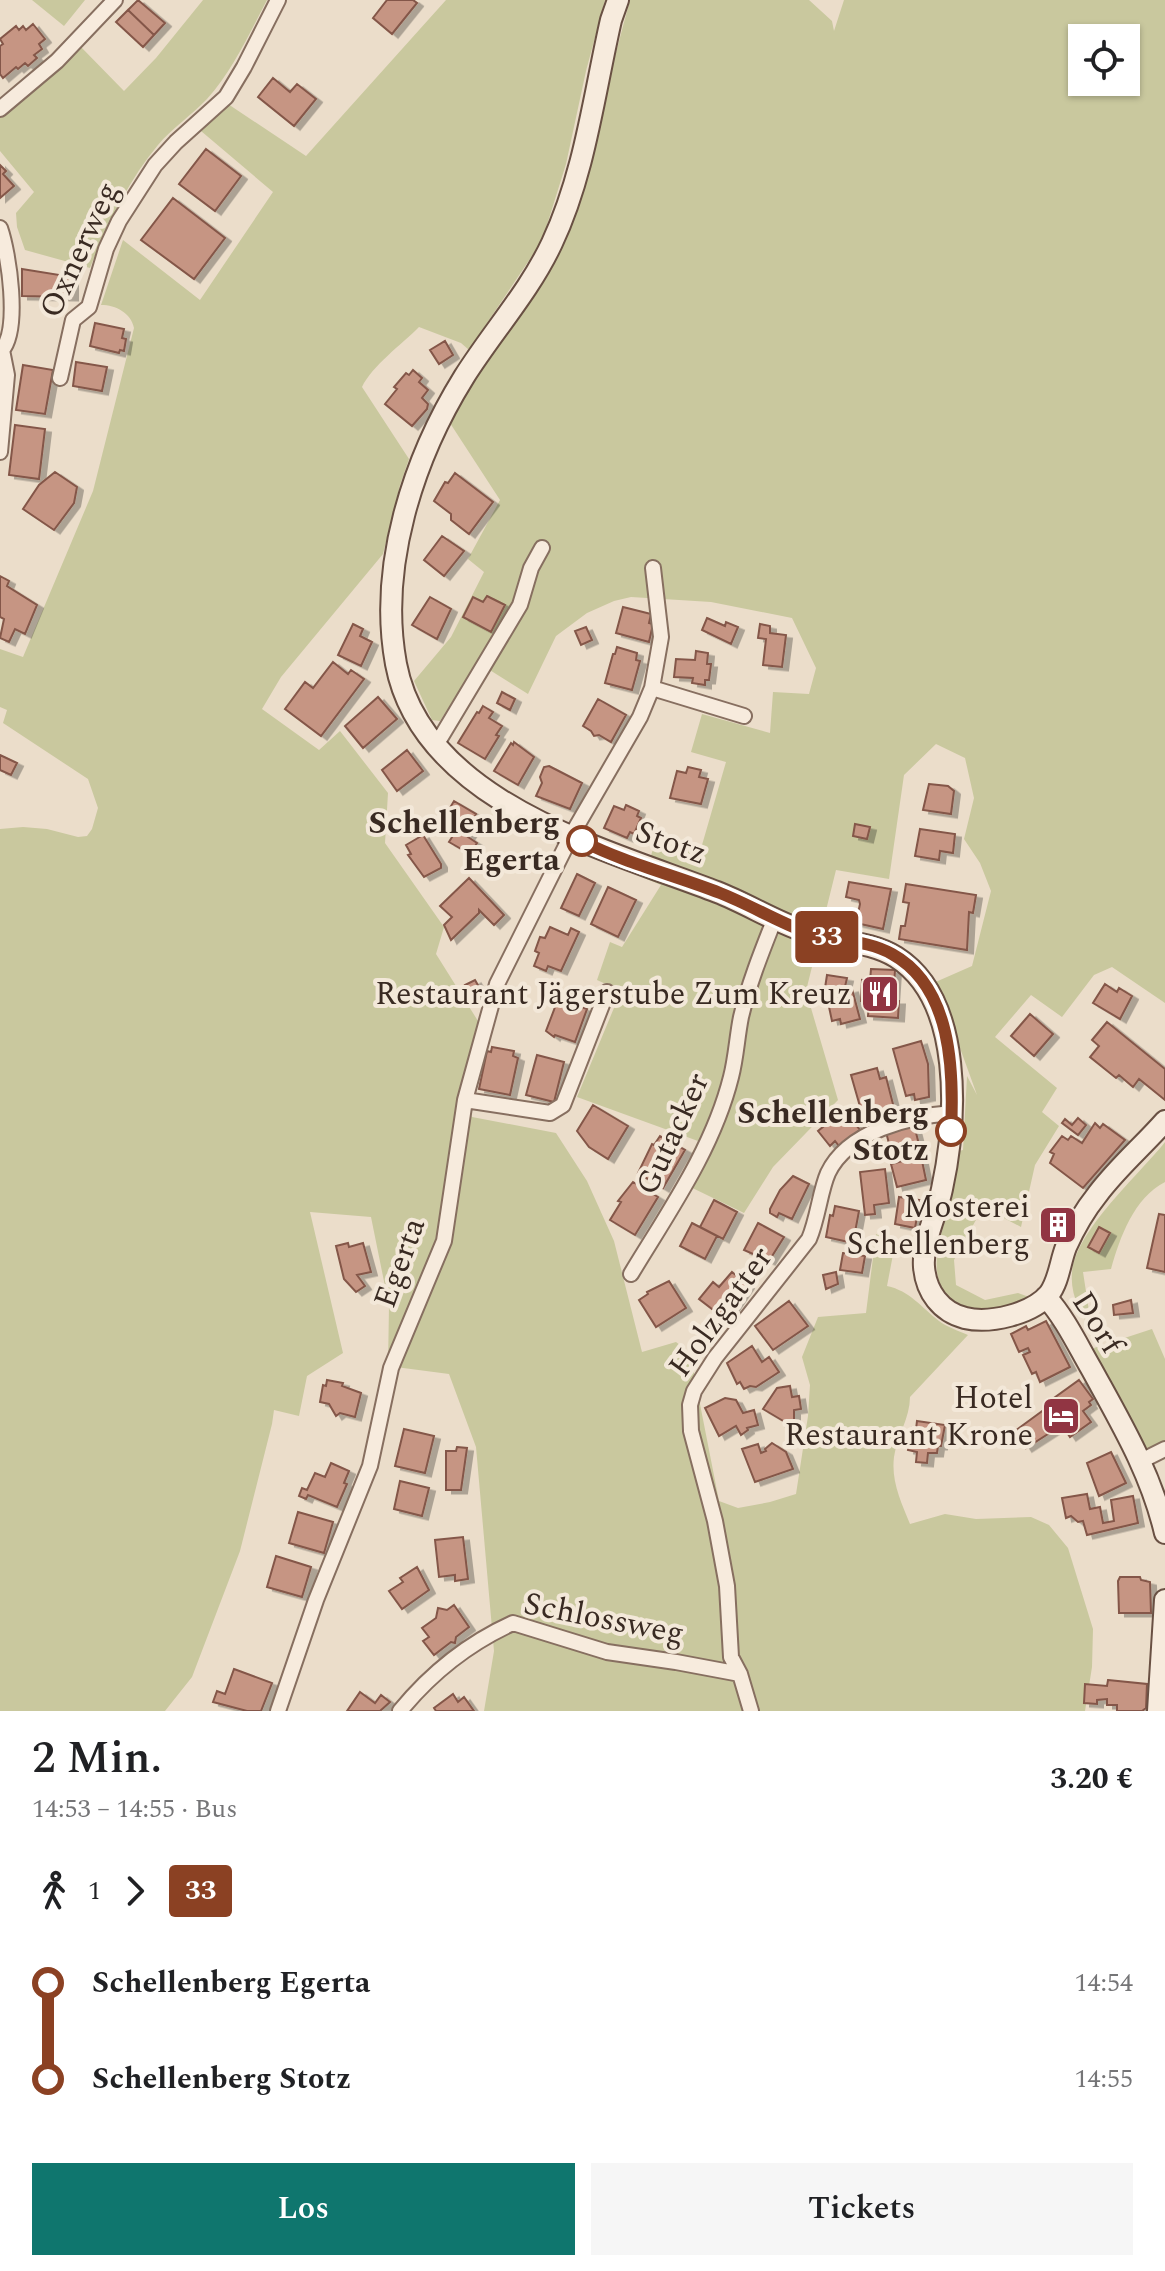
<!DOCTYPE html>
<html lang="de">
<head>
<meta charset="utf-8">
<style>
  :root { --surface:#fff; --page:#f6f6f6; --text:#202124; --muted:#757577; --accent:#0f766e }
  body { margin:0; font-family:Spectral,serif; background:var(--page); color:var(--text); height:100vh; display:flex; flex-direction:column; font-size:30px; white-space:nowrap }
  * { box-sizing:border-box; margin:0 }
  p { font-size:26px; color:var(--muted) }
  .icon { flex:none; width:44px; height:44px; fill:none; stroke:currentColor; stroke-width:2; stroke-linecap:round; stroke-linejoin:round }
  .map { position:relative; height:1711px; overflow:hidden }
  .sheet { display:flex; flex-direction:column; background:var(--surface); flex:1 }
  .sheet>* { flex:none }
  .badge { padding:0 16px; border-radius:6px; font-size:28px; line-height:52px }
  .buttons { position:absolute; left:1068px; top:24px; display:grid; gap:16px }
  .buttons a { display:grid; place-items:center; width:72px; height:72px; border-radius:0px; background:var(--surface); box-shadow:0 2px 6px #0004; font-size:40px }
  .map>.badge { position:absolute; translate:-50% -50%; box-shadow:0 0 0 4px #fff }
  .legs { display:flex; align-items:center; gap:12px; height:88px; padding:0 32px; font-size:26px }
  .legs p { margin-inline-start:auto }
  .headline { display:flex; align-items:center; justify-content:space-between; height:136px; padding:0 32px }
  h1 { font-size:44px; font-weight:600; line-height:60px }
  .primary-button { display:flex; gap:16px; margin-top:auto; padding:16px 32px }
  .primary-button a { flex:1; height:92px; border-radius:0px; background:var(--accent); color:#fff; font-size:32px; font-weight:600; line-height:92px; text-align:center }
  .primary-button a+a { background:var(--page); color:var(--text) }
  ul { padding:0 32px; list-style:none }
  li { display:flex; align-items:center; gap:28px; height:96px; font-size:30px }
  li i { display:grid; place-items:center; width:12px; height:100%; margin:0 10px; background:currentColor }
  li i::after { content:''; width:20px; height:20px; margin:-10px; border:6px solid; border-radius:50%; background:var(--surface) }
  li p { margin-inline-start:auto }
  li:first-child i { background:linear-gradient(#0000 50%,currentColor 0) }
  li:last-child i { background:linear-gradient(currentColor 50%,#0000 0) }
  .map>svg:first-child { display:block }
</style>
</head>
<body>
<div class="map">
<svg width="1165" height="1711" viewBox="0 0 1165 1711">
  <defs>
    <filter id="shadow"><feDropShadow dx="6" dy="3.5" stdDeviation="0" flood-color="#0004"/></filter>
  </defs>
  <rect width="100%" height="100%" fill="#ebddca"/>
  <path fill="#c9c89e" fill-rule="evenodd" d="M32,0h53l-21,26z
    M203,0h64c-18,34 -34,70 -60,99 -15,16 -35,29 -49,46 -30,36 -51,80 -68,123l-65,-18 -8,-23 -1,-14 18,-21 -34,-41v-34l80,-71 44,45 32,-33z
    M446,0h159l-19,71 -20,93 -24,77 -73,109 -8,-7 -42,-16c-18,18 -47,39 -57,60l47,72 -9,26 -17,69 -102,123 -19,32 57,41 21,-19 48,62 -3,50 59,84 -8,27 42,67 -20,74 14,22 84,16 31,48 27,60 28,111 34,-10 14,11 29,148 19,7 32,-6 26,-8 12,-78 2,-31 -8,-28 16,-40 48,-4 10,-79 19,10 -8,42c23,5 34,21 52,35 8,6 20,10 29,14l-58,62c0,21 -13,39 -16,60 -3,24 7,45 16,67l35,-10 31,5 55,-2 18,8 19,23 25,81 -1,38 -7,44h-601l10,-60 -18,-204 -27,-73 -61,-8 1,-60 -18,-89 -61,-5 33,141 -36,23 -8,40 -25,-6 -2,14 -32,127 -48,126 -27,34h-165v-882l23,-2 24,2 31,8 9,-1 5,-7 6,-21 -10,-29 -85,-56 4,-13 -7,-3v-58l23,8 70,-166 41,-163c-3,-15 -18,-23 -33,-23l22,-65 77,60 73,-108 -72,-61 27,-27 78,52z
    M630,0h179l23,21 2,10 10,-31h321v1003l-53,-36 -18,8 -32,42 -31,-22 -36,42 62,51 -15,24 17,14 -24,39 -14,62 -38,-20 -29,53 2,25 29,15 33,-7 11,4c-22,9 -49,19 -72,6 -35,-22 -16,-65 -8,-97 5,-18 8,-36 10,-55l4,-1 4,-74 10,19 -34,-94 -12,-17 41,-18 19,-75 -11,-28 -16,-24 10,-41 -9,-40 -29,-14 -32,31 -15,104 -53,-9 -30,121 32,109 -65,67 -29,46 -66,-32 20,-40 -121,-44 44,-106 -24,-11 13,-38 12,5 39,-62 -17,-7 14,-45 44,12 24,-83 -35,-10 11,-38 68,19 3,-41 36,2 7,-26 -24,-50 -81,-16 -80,-5 -17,4 -27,12 -31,23 -28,58 -51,-32 -37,59 -8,-1 -18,-39 37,-44 33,-65 -16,-13 32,-59 -52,-80 36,-56 53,-72 31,-60zM1082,38h44v44h-44z
    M1165,1142v40c-31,16 -45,55 -54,87l-28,3 9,59c-11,-17 -22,-36 -20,-58 3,-42 67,-98 93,-131z
    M1152,1329l13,30v84l-23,10 -52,-85 4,-20z"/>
  <path fill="#c69583" stroke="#845748" stroke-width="2" filter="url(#shadow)" d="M138,0l27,23 -11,12 -26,-25z
    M387,0h26l4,3 -25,31 -19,-16z
    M128,10l26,25 -11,12 -27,-25z
    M33,24l12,15 -6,5 3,5 -8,6 3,3 -9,8 -3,-3 -7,6 -2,-2 -13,11 -3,-4v-28l3,-2 -3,-5 16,-13 3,4 4,-4 3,4z
    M273,78l17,14 7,-8 19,15 -22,27 -36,-29z
    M206,149l35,27 -26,35 -36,-27z
    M0,165l6,6 -3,3 11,12 -14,12z
    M173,198l52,40 -31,41 -53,-39z
    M22,269l50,8v20l-50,-1z
    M95,323l29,6 -2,9 4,1 -2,12 -4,-1 -1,3 -29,-7z
    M445,341l8,14 -14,9 -9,-14z
    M76,362l31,5 -5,24 -29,-5z
    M23,365l30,5 -8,44 -29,-4z
    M413,370l9,8 -3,4 9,8 -6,8 6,6 -1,5 -15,17 -27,-22 12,-15 -3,-2 12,-14 3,2z
    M15,425l30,4 -6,50 -30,-4z
    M55,472l22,15 -3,16 -20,27 -31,-21 16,-24z
    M455,473l38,29 -24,32 -18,-14v-6l-17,-13 11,-19 3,1z
    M442,536l22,15 -20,25 -20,-16z
    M0,576l9,5 -2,5 30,19 -12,29 -10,-5 -6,13 -9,-4 4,-19 -4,-2z
    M487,596l18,9 -14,27 -28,-15 10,-20 10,5z
    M430,597l21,12 -14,30 -25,-14z
    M623,607l28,7 -2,9 4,1 -4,18 -33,-9z
    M707,618l18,8 1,-4 12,5 -7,17 -29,-14z
    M353,624l10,5 -3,7 12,6 -11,24 -23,-11z
    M760,624l10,2v7l16,2 -4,32 -19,-2 3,-26 -8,-1z
    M586,627l6,13 -11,5 -6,-14z
    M617,647l20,6 -1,7 4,1 -8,29 -27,-7 8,-29h2z
    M696,651l12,2 -1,11h4l-2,16h-4v5l-13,-2 1,-5 -19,-1 2,-18 19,1z
    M333,662l15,12 3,-4 13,9 -43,57 -36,-27 20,-27 8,6z
    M502,692l13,7 -5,11 -13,-7z
    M378,697l19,22 -34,29 -18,-22z
    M598,699l28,16 -15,27 -12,-7 -5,1 -3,-5 -8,-5z
    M483,706l10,6 -4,6 13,8 -6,9 3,1 -14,23 -27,-16 19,-31 2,1z
    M514,742l20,15 -16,28 -24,-14 17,-28 2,2z
    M407,750l16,21 -26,20 -15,-21z
    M0,755l17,8 -6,12 -11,-5z
    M549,766l33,17 -12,26 -34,-13 6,-13 -2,-6 4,-10z
    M688,767l13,3 -2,7 9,2 -7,25 -31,-6 7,-27 9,2z
    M929,784l19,2 6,5 -3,23 -28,-4z
    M454,801l22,13 -4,8 4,2 -8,13 9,6 -7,11 -21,-12 5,-8 -15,-8z
    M626,805l13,6 -2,5 4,2 -7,16 -4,-2 -3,6 -23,-10 10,-22 10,4z
    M855,824l15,3 -3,12 -14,-3z
    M920,829l35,5 -2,19 -13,-2 -1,9 -24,-4z
    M423,835l18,29v4l-17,9 -16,-22 3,-1 -5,-9z
    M577,874l18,9 -16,33 -18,-8z
    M469,878l35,37 -10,10 -15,-15v3l-28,27 -7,-15 8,-8 -12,-11z
    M849,882l42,7 -8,40 -27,-6 4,-19 -1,-4 -13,-3z
    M906,884l70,11 -3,18 -4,-1 -2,38 -68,-11 2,-13h4l4,-23 -6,-1z
    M608,887l28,13 -18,37 -27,-13z
    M550,927l18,8 3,-7 8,4 -18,39 -13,-5 -2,5 -12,-5 5,-13 -4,-2 5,-14 5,1z
    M871,969l24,1 -2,31h6l-1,17 -30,-2 1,-14 -8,-1 1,-21 8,1z
    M827,975l20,3 -3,13 -19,-3z
    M475,980l8,14 -10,6 -8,-15z
    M1105,984l12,8 2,-4 13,8 -12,23 -27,-16z
    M825,988l13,2 -1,3 15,-4 8,30 -19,5 -1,-5 -8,2z
    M560,994l17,6 -2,5 12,4 -12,33 -20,-7 -1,2 -8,-6z
    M1030,1014l23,20 -19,22 -23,-20z
    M1107,1022l58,47v31l-26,-21 -6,8 -14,-12 -3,3 -26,-21 9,-11 -7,-6z
    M921,1041l7,23 1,33 -14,3 -1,-6 -8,2 -13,-47z
    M492,1047l22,4 -1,5 5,2 -8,37 -31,-6 8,-38 4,1z
    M537,1055l27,7 -10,40 -28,-7z
    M877,1068l3,11 6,-2 8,31 -31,9 -12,-42z
    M593,1105l35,21 -20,33 -19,-12 -12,-16z
    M844,1110l16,20 -21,16 -4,-5 -5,5 -12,-15z
    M1078,1118l8,7 -8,10 -16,-12 3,-4 7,6z
    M1095,1123l5,5 3,-4 22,16 -42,48 -33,-25 4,-9 -4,-2 12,-16 6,4 3,-4 11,7z
    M914,1125l8,31 -31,8 -1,-4 3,-1 -7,-27z
    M660,1136l25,14 -22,38 -25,-15 14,-29 2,1z
    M921,1156l5,24 -29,7 -6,-23z
    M885,1169l4,34 -15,2 1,9 -10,1 -5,-43z
    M793,1176l16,8 -17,35 -13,-6 -2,4 -7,-4v-4l10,-19z
    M633,1182l25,15 -23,38 -25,-15 11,-18 -3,-1z
    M899,1197l21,3 -5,28 -20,-4z
    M714,1200l23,12 -14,27 -23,-12z
    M835,1206l24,5 -6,32 -27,-6 4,-22 3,1z
    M1057,1210l14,9 -12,20 -14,-9z
    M1159,1214l6,1v57l-18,-4z
    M692,1223l25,13 -12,23 -25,-13z
    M758,1223l26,14 -15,24 -25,-11z
    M1099,1227l11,6 -11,20 -11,-6z
    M348,1243l1,4 14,-4 8,29 -14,3 8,11 -9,6 -12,-13 -8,-33z
    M843,1253l22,3 -3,17 -22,-3z
    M732,1272l16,13 -23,34 -26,-20 14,-17 6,5z
    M836,1272l2,12 -12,5 -3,-14z
    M669,1281l17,27 -30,19 -17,-27 9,-6 -1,-2z
    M1131,1300l2,13 -19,2 -1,-10z
    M789,1301l19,25 -35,24 -18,-24z
    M1046,1321l24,46 -30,15 -4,-10 -4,2 -9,-19 7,-3 -2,-4 -9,4 -8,-18 15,-8 2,4z
    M752,1346l10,16 7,-5 10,15 -23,15 -6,-1 -6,3 -4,-7 -3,2 -10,-21z
    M327,1380l16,3 -1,3 19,7 -6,24 -15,-4 -4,3 -7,-12 -9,-2 3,-17 3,1z
    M1079,1380l14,19 -4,3 2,3 -8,6 8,11 -21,15 -8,-12 -36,23 -11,-17 34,-25 -2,-3z
    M790,1386l2,11 7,-1 2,13 -7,1v17l-8,1 -1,-6 -22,-13 14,-21z
    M725,1398l11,2 7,13 11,-3 4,15 -11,3 1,2 -7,5 -5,-9 -17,10 -14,-28z
    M917,1421l28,4 -4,21h-3l-1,7h-9l-1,10 -11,-1 1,-10 -9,-2 4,-22 4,1z
    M404,1429l30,7 -9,37 -30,-7z
    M772,1443l14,9 7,17 -38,13 -13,-33 16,-5 3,9 5,-2 -1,-2z
    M457,1447l10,1 -6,42h-15v-39h10z
    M1111,1452l15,31 -27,13 -12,-33z
    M331,1463l18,8 -5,12 3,1 -10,23 -29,-12 -2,4 -7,-3 3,-8 5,2 8,-17 10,4z
    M400,1481l29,7 -7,28 -28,-7z
    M1087,1494l3,15 10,-2 3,16 11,-2 -3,-21 22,-4 5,27 -51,12 -4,-14 -5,1 -7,-6 -5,2 -4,-20z
    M298,1512l35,10 -9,31 -35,-10z
    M463,1537l5,42 -13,2v-6l-16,2 -4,-37z
    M276,1556l35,11 -9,30 -35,-10z
    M417,1567l12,23 -27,19 -13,-18 14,-9 -3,-4z
    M1120,1577h20l1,3 9,2 1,31h-32l-1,-32z
    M454,1605l15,22 -13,10 -1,6 -4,-1 -17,13 -11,-14 6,-4 -7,-9 14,-10 2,-10 9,2z
    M234,1669l38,14 -11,28h-14l-34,-9 4,-11 8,3z
    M1108,1680l39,4 -1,24 -4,3h-25v-6h-10v-6l-10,1v4l-13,-1 1,-19 22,2z
    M360,1692l15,11 6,-8 9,7 -10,9h-33z
    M453,1694l5,8 6,-5 10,14h-38l-2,-3z"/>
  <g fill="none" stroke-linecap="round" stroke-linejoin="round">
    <g stroke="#876f60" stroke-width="18">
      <path id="street" d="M0,109l57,-48 58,-61
        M0,228c9,26 20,101 2,122l5,25 -7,77
        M60,378l13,-58 16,-13 17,-58 13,-28 36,-56 21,-23 50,-45 18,-30 34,-67
        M652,688l92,28
        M434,743l7,-6 79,-132 11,-37 11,-20
        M465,1100l85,13 13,-8 44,-113
        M631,1274c38,-63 82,-125 100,-197 5,-19 6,-40 10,-60 8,-34 21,-66 34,-99
        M1141,1461l24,-12
        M278,1711l38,-111 54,-134 21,-98 53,-127 21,-141 32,-116 74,-148 69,-119 12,-29 9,-51 -8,-69
        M400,1711c31,-38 69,-68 113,-88l94,29 69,10 64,12
        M751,1711l-11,-37 -9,-17 -4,-71 -12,-65 -24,-90 -1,-26 4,-14 21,-33 94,-119c9,-21 11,-48 19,-66 20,-42 82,-57 124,-60"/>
    </g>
    <g stroke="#695043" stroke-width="24">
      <path id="secondary" d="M618,0l-7,20c-17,74 -26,153 -59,223 -23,49 -59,88 -88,134 -51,82 -86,190 -68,287 26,138 209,185 321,228 31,12 60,31 92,41 28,9 61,8 87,24 68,43 61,163 46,232 -5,25 -20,53 -18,78 2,25 17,45 41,51 25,6 67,-4 84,-24 10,-13 11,-32 17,-47 8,-18 19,-37 31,-52 20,-27 46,-49 68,-74
        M1046,1297c19,21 32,49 46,73 29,53 59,103 73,163
        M1158,1711l7,-111"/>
    </g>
    <use href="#street" stroke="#f7ebdd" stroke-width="14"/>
    <use href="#secondary" stroke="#f7ebdd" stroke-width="20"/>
  </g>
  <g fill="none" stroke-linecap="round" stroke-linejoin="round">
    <g stroke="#fff" stroke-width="18">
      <path id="line-1" d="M582,841c43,22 92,34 138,52 28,11 55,27 83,38 28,10 63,8 89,23 60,33 62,117 59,177"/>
    </g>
    <use href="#line-1" stroke="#8b4123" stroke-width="12"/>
  </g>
  <defs>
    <g id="restaurant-square" transform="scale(2)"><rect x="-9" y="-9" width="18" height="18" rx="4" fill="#913543" stroke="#f3e8d9"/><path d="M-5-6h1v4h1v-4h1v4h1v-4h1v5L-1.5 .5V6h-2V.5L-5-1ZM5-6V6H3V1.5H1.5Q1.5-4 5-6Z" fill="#fff"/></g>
    <g id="building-square" transform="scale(2)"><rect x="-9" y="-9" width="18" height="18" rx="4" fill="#913543" stroke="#f3e8d9"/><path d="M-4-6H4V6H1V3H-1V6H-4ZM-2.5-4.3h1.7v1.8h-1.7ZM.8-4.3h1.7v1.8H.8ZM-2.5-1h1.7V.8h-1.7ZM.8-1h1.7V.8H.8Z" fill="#fff"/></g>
    <g id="hotel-square" transform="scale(2)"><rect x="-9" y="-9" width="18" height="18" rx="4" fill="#913543" stroke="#f3e8d9"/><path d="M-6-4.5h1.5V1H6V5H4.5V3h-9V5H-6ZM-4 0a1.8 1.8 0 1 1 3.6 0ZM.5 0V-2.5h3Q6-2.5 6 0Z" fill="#fff"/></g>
  </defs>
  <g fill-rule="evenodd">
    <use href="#restaurant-square" x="880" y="994"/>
    <use href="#building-square" x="1058" y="1225"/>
    <use href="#hotel-square" x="1061" y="1416"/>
  </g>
  <g fill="#fff" stroke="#8b4123" stroke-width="4">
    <circle cx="582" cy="841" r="14"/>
    <circle cx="951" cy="1131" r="14"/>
  </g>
  <g text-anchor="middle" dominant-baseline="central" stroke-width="8" stroke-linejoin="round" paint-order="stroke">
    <g font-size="32" fill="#392a22" stroke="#f3e8d9">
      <text transform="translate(80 250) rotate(-65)">Oxnerweg</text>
      <text transform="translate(671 843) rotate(20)">Stotz</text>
      <text transform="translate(673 1134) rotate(-65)">Gutacker</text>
      <text transform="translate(400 1263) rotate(-70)">Egerta</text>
      <text transform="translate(721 1312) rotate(-54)">Holzgatter</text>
      <text transform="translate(1097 1323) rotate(58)">Dorf</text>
      <text transform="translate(604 1619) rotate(11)">Schlossweg</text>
    </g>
    <g font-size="32" font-weight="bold" fill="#392a22" stroke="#f3e8d9" text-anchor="end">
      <text x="560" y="823">Schellenberg<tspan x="560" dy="37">Egerta</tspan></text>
      <text x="929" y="1113">Schellenberg<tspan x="929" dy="37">Stotz</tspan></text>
    </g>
    <g font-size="32" fill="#392a22" stroke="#f3e8d9" text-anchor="end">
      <text x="852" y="994">Restaurant Jägerstube Zum Kreuz</text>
      <text x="1030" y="1207">Mosterei<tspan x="1030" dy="37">Schellenberg</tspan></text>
      <text x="1033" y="1398">Hotel<tspan x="1033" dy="37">Restaurant Krone</tspan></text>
    </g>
  </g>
</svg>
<div class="buttons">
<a><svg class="icon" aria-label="locate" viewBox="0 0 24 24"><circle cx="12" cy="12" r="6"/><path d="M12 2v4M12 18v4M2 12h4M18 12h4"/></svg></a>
</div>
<b class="badge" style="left:827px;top:937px;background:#8b4123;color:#fff">33</b>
</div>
<section class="sheet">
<div class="headline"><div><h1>2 Min.</h1><p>14:53 – 14:55 · Bus</p></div><b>3.20 €</b></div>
<div class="legs"><svg class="icon" aria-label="walk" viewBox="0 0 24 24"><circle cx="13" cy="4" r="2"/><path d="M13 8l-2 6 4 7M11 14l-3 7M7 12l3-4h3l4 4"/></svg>1<svg class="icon" aria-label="forward" viewBox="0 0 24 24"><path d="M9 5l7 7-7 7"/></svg><b class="badge" style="background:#8b4123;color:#fff">33</b></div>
<ul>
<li><i style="color:#8b4123"></i><b>Schellenberg Egerta</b><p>14:54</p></li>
<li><i style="color:#8b4123"></i><b>Schellenberg Stotz</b><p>14:55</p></li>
</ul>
<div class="primary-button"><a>Los</a><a>Tickets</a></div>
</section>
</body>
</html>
